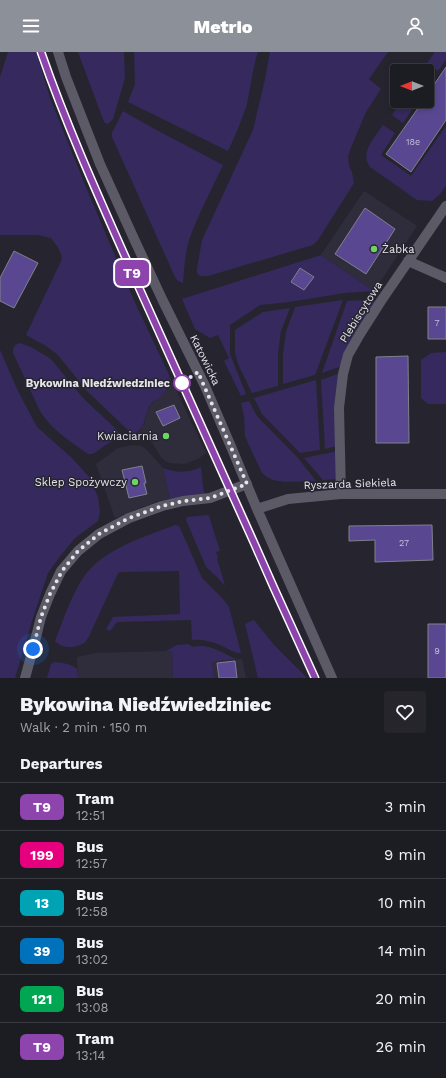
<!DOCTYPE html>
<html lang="en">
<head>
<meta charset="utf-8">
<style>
  :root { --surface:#1c1c23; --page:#25252b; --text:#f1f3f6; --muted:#a0a1a6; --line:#3a3a41; --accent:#8c9099 }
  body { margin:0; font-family:"Work Sans",sans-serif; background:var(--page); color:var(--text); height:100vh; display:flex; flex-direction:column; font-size:15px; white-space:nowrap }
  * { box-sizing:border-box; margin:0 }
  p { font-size:13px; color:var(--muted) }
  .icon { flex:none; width:22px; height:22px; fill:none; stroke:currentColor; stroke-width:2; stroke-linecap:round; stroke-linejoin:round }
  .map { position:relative; height:626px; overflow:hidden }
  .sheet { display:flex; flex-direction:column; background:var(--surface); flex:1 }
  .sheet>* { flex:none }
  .badge { padding:0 8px; border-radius:6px; font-size:14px; line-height:26px }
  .needle { width:26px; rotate:270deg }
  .buttons { position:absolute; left:390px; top:12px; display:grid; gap:8px }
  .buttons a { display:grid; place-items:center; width:44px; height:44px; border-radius:4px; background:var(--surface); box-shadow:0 2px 6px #0003,0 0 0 1px var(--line); font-size:20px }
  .you { position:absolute; width:20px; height:20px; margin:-10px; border:3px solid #fff; border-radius:50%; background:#1a73e8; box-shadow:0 0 0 6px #1a73e833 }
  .map>.badge { position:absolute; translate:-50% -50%; box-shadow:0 0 0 2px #fff }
  h2 { padding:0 20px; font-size:15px; line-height:36px }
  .round { display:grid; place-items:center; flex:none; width:42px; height:42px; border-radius:4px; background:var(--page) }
  .headline { display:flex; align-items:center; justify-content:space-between; height:68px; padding:0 20px }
  h1 { font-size:19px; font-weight:800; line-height:30px }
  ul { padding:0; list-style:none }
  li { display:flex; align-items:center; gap:12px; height:48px; padding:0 20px; border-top:1px solid var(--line) }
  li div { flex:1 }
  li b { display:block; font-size:15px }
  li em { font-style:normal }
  li .badge { min-width:44px; font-weight:700; text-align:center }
  header { display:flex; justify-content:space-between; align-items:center; height:52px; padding:0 20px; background:var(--accent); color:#fff; font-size:18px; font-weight:800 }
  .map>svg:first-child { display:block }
</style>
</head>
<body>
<header><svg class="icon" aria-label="menu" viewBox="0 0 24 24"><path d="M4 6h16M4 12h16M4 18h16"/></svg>Metrio<svg class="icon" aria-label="person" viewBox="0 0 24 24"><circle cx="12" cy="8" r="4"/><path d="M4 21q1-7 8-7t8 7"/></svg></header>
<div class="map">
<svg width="446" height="626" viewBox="0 0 446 626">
  <rect width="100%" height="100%" fill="#26252f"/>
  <path fill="#2f2d3c" d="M364,139l53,35 -43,65 -53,-36z
    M169,323l37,78 -8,6 -14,5 -14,-1 -5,-2 -4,-4 -8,-13 -5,-4 -14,-6 6,-3 5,-9 2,-10 4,-8 8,-6 10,-17z
    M133,393l8,1 5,3 17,19 7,31 -12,2 -43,17 -19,-54 22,-16z
    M172,599l1,27h-95l-1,-21 19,-4z
    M242,607l4,19h-32l-2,-16z"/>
  <path fill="#36295e" d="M8,0h28l15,49 37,91 44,104 37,79c0,9 -3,17 -10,23 -2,2 -6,3 -8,6 -8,10 -3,23 -17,30l-3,-1 -44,-42 -29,-36 -12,-9 -20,-11 36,-76c-1,-9 -6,-14 -11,-21l-13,-3h-38v-158z
    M78,0h46l1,26 -12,41 -4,4 -2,1 -3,-2z
    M134,0h124c-6,17 -7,35 -11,52 -5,16 -12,32 -19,47l-100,-49 7,-18z
    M270,0h118l-19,27 12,10 -15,23 -16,38 -2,7 1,9 3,6 2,11 -36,57 -5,5 -105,31h-8l-3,-3v-5l5,-28 51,-110 12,-51z
    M435,0h11v8l-8,11 -11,-8z
    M401,49h17l-15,22 -11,-8z
    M123,59l26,15 74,39c-11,24 -25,49 -34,75 -4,14 -5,29 -6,43l-5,-2 -3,-4 -63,-140v-4z
    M383,73l12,8 -14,22 30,21 35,-50v60l-6,8 -8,7 -15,-1 -47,-33c-11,-14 5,-30 13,-42z
    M321,203l53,36 -29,2 -56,9 -29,3 -30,20v29l16,40 -5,2 -17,-35 5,-3 -11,-23 -8,3 -15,-9 -13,-30z
    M343,248l-28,75 -32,9v-30l3,-22 9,-25z
    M372,248l3,2 -33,64 -20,7 25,-72z
    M290,256l-9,23 -3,22v33l-26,7 -14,-29 -3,-12v-22l28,-18z
    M20,291l13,5 18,11 32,39 33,31 3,4v3l-3,3 -12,7 -8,6 -4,2h-4c-18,-13 -39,-26 -49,-45l-26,-56c0,-6 1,-8 7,-10z
    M0,298l18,41 19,36 36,32 17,19 8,19 2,15 -2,9 -23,17 -14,17 -13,18 -16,48 -17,57h-15z
    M446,300v52h-18l-7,-6v-38l10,-7z
    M340,321l-3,73 -12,3 -4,-69z
    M316,328l4,70 -20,3 -38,-39 -8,-16z
    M249,349l8,15 41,42 18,23 -32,1 -11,-2 -6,-3 -5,-4 -14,-30 -3,-7 -1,-20 -3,-13z
    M338,399v28l-15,1 -19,-22z
    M201,415l2,20 2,8 -35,4 -7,-31c12,5 27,5 38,-1z
    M207,463l2,1 11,35 -4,1 2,6 -1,1 5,16 3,11 -6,-7 -13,-12 -20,-47 1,-3z
    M175,473l4,1 2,4 21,48 21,21 6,8 12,46c-8,0 -14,-5 -21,-8 -9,-4 -19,-6 -28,-5l-1,-20 -74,2 -7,9 -4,-2 7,-12 67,-3 -1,-43 -58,1 -3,1 -27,59c-1,3 -3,6 -5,9 -8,8 -24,8 -31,0 8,-20 15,-42 26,-60 20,-32 61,-43 94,-56z
    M254,568l20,25 33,33h-49l-13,-54z
    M188,592l5,3c16,-4 29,6 43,12l-24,3 2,16h-41l-1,-27h-6l11,-6z
    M54,610c8,1 16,1 23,7l1,9h-31l4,-14z"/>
  <path fill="#594891" stroke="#81808c" d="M446,15v53l-35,52 -25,-18 37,-53h4v-6z
    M365,156l30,21 -29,45 -31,-20z
    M14,199l24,12 -24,45 -14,-7v-23z
    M300,216l14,9 -10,13 -13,-8z
    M428,255h18v32h-18z
    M408,304l1,87h-33v-86z
    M174,353l6,13 -17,8 -7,-14z
    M142,414l4,17h-2l3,11 -18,4 -7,-28z
    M432,473l1,35 -58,2v-22l-26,1v-15z
    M428,572h18v54h-18z
    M235,609l2,17h-18l-2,-15z"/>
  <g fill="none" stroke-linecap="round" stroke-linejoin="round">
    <path stroke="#5c5a66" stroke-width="10" d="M408,209l34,15 4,2
      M341,442l-2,-86 4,-34 5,-19 12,-21 21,-33 65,-95
      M25,626l8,-29 8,-32 9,-23 11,-23 17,-20 21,-17 30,-16 33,-12 21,-5 27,-3 37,-14"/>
    <path stroke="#5c5a66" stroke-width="10" d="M58,0l8,25 34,87 35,77 28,60 42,85 27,63 25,60 75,169
      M257,457l31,-10 53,-5h105"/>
    <path stroke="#929199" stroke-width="1" d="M41,0c27,79 62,155 96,232 41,91 82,182 124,273l13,31 41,90"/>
  </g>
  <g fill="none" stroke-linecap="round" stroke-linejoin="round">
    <g stroke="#fff" stroke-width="9">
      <path id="line" d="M41,0c26,75 59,148 91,220 41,91 82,182 123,273l19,43 41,90"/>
    </g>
    <use href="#line" stroke="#8e44ad" stroke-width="6"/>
    <path stroke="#e4e4ea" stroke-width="4" stroke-dasharray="0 7.2" d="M33,597l8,-32 9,-23 12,-23 16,-20 21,-17 30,-16 33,-12 22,-5 26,-3 37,-14 -49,-112 -16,11"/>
  </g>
  <g fill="#6dd361" stroke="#26252f" stroke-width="1.5">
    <circle cx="374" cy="197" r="4"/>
    <circle cx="166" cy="384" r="4"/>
    <circle cx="135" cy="430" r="4"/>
  </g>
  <circle fill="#fff" stroke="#8e44ad" stroke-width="2" cx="182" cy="331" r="8"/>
  <g text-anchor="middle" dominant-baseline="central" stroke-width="3" stroke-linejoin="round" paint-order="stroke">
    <g font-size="9" fill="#c1bdd4">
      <text x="413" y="90">18e</text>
      <text x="437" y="271">7</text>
      <text x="404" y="491">27</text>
      <text x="437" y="599">9</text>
    </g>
    <g font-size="11" fill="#e4e4ea" stroke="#26252f" text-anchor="end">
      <text x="382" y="197" text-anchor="start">Żabka</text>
      <text x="158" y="384">Kwiaciarnia</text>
      <text x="127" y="430">Sklep Spożywczy</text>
    </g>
    <g font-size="11" fill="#e4e4ea" stroke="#26252f">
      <text transform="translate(361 260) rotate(-58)">Plebiscytowa</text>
      <text transform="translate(205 308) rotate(64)">Katowicka</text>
      <text transform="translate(350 432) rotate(-2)">Ryszarda Siekiela</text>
    </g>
    <g font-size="11" font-weight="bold" fill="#e4e4ea" stroke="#26252f" text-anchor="end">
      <text x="170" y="331">Bykowina Niedźwiedziniec</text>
    </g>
  </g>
</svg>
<div class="buttons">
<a><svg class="needle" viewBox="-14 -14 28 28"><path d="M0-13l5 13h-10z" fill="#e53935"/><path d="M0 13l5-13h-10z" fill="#a0a1a6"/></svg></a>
</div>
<div class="you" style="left:33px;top:597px"></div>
<b class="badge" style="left:132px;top:221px;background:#8e44ad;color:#fff">T9</b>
</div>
<section class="sheet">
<div class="headline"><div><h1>Bykowina Niedźwiedziniec</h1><p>Walk · 2 min · 150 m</p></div><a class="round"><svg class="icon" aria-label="heart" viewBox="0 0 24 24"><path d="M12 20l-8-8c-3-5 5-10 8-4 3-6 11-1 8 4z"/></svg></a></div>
<h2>Departures</h2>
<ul>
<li><span class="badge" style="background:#8e44ad;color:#fff">T9</span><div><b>Tram</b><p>12:51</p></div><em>3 min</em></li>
<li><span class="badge" style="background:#e6007e;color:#fff">199</span><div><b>Bus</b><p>12:57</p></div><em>9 min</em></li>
<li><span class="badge" style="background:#00a3b4;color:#fff">13</span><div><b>Bus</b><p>12:58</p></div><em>10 min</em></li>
<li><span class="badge" style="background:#0072bc;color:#fff">39</span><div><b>Bus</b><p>13:02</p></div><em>14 min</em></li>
<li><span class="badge" style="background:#00a651;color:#fff">121</span><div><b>Bus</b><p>13:08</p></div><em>20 min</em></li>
<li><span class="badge" style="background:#8e44ad;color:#fff">T9</span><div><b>Tram</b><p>13:14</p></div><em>26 min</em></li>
</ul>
</section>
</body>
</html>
